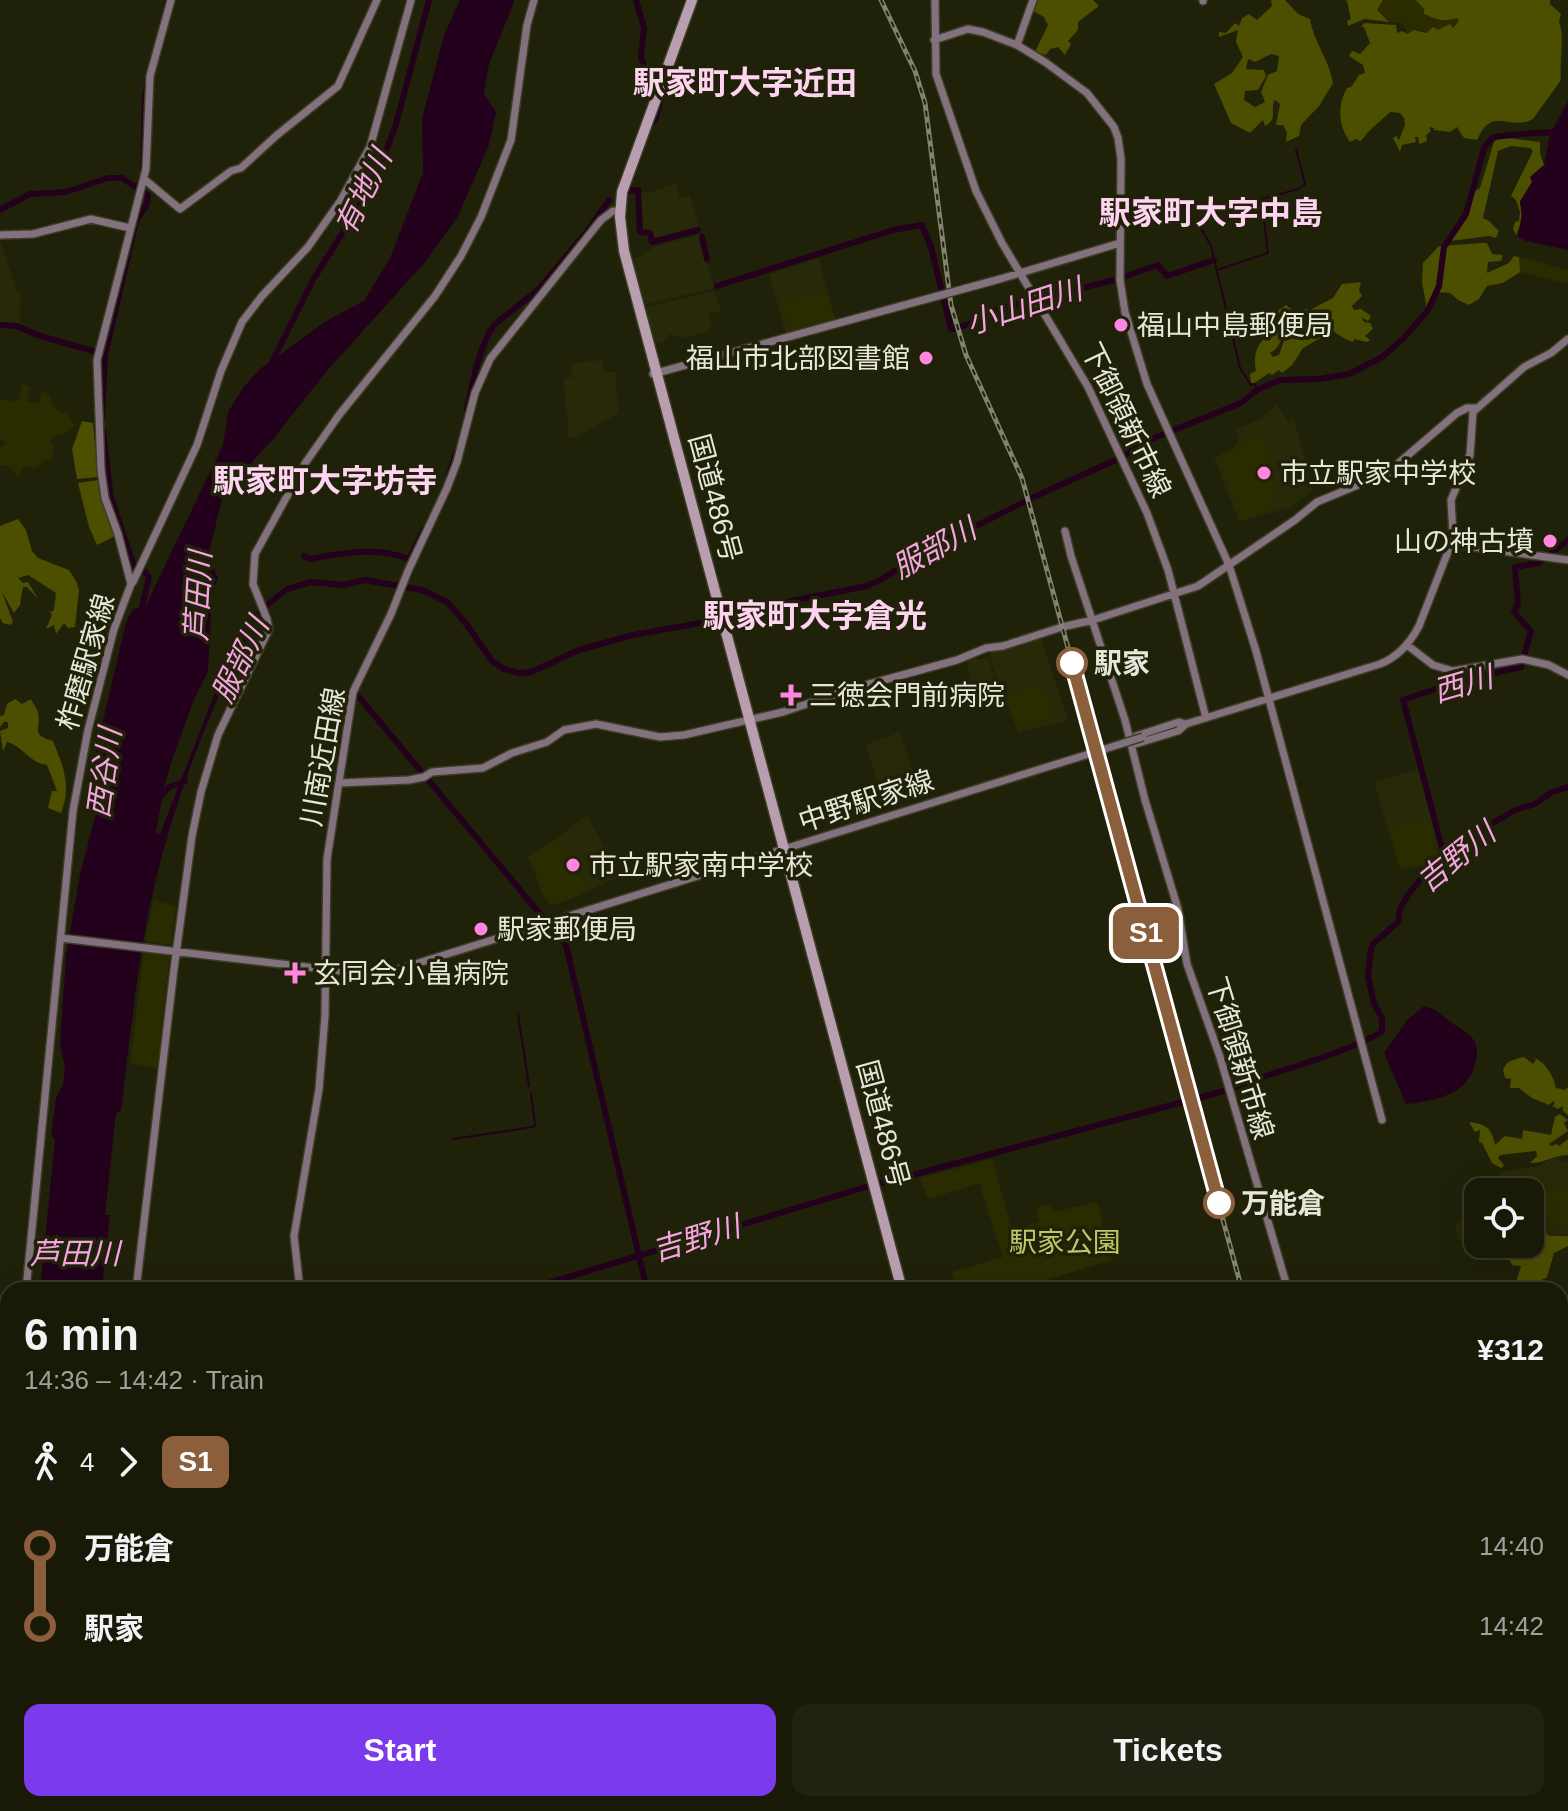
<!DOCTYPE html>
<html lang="en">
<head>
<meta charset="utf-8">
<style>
  :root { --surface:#181907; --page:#212211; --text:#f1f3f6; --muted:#9fa09b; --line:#363828; --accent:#7c3aed }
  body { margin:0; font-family:Arial,"Noto Sans JP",sans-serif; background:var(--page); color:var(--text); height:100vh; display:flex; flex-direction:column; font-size:30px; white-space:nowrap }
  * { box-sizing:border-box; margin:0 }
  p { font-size:26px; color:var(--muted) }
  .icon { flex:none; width:44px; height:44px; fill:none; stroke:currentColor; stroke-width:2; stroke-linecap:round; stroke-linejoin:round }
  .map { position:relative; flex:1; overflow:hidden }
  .side { position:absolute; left:0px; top:1282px; width:1568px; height:530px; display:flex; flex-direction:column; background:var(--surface); border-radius:24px 24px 0 0; box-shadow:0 8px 32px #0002,0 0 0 2px var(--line) }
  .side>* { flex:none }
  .badge { padding:0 16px; border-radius:12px; font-size:28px; line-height:52px }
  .fabs { position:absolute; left:1464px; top:1178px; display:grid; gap:16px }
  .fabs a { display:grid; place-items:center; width:80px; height:80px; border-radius:16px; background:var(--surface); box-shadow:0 8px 32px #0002,0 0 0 2px var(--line); font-size:40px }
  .map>.badge { position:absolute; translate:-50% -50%; box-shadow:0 0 0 4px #fff }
  .legs { display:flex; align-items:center; gap:12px; height:88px; padding:0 24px; font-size:26px }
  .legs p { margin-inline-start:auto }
  .summary { display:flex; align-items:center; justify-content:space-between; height:136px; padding:0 24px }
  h1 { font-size:44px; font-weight:600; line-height:60px }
  .button { display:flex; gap:16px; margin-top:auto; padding:16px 24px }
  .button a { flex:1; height:92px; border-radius:16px; background:var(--accent); color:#fff; font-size:32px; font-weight:600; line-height:92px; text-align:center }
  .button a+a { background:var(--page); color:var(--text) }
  ul { padding:0 24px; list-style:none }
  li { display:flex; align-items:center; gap:28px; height:80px; font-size:30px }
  li i { display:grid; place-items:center; width:12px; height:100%; margin:0 10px; background:currentColor }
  li i::after { content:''; width:20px; height:20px; margin:-10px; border:6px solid; border-radius:50%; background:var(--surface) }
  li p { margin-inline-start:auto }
  li:first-child i { background:linear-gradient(#0000 50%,currentColor 0) }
  li:last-child i { background:linear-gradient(currentColor 50%,#0000 0) }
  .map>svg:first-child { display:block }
</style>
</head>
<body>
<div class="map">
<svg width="1568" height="1811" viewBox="0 0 1568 1811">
  <rect width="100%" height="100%" fill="#202109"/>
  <path fill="#272908" d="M676,183l4,15 10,-3 9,33 -46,13 -2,-9 -10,-2 -1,-38h12z
    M699,235l15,53 -72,17 -10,-42 2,-4 24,-13z
    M0,240l17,51 4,1 -2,34 -19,-3z
    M818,258l18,62 -50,14 -17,-60z
    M715,291l6,20 -13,3 4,13 -4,5 -26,6 -12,-4 -7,8 -10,2 -10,-36z
    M602,360l1,12h12l4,41 -43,24h-7l-6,-59 9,-1 -1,-14z
    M1277,404l11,18 6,-2 19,70 -22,17 -52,15 -25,-64 21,-11 4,-10 -3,-8 25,-10z
    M1040,635l28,86 -50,11 -26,-68 -2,-11z
    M975,653l2,7 11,-3 9,30 -23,8 -9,-37z
    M900,732l17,54 -40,12 -2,-23 -9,-31z
    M1419,769l25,89 -7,5 -37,7 -26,-88z
    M587,815l33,61 -49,23 -20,7 -9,-12 -14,-38 32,-20z
    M1553,1158l15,5v71l-38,6v-48h-41l13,-20 37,-6z
    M1478,1203v41h35l-30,7 -1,-5h-7l-3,-9 -14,3 -3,-16z"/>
  <path fill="#2a2c00" d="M1383,0h33l8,9v5c12,6 21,8 33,4l2,3c-8,12 -31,12 -45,9l-7,4 -4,-11 -14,-1 -12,-12z
    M1519,257l49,13v14l-48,-12z
    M826,291l7,22 -3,8 -43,12 -2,-30z
    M23,384l6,3 -2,15 13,1 1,-13 9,6 3,10 10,8 4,-3 7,14 -10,9h-6l-8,7 3,6 -1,13h-7l-9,8 -12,-1 -5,9 -11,-11 -8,1v-18l8,-6 -8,-2v-40l18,1z
    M1262,436l16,61 -8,3 2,10 -33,11 -1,-12 -20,-49 21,-10 1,-5z
    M1038,685l4,12 6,-1 7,24 -37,8 -11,-32z
    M1429,820l10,39 -35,9 -5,-4 -9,-33 3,-3z
    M558,842l3,1 23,39 -1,12 -32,11 -8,-12 -6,-17 2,-1 -10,-19 5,-3 2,3z
    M154,900l22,6 -5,39 -26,-4z
    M144,950l26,3 -13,115 -27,-5z
    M992,1159l20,71 28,-8 -4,-14 14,-4 3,8 44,-10 15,58 -99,30h-57l-4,-18 51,-15 -24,-74 -51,16 -8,-21z
    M1568,1188v35l-20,4 -7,-34z"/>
  <path fill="#4c4e00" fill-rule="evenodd" d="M1037,0h56l6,6 -21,16v8l-10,11 3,3 -6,11 -7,-8 -8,2 -4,6 -11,-3 13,-27 -4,-8 -11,-6z
    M1271,0h14l13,14 12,5c4,24 19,40 23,64l-14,23 -18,19 -2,11 -13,6 1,-9 -4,-8h-7l4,-21 -5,-4c-6,9 4,19 -10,26l-2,-6 -13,13 -19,-10 -17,-39 18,-11 11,-16 -7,-15 2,-12 -19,7v-5l7,1 9,-10 4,3 3,-8 7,-4 8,6 15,-14zM1271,54l8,2 -2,15 -9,4 -7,17 4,10 -10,5 -11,-7 1,-9 13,-1 8,-14 -2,-6 -18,-1 2,-10 7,3z
    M1345,0h38l-6,10 12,12 -24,-3 -17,7 -1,-5 4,-2 -4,-18z
    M1416,0h134v4l11,10 -2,8c6,11 0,42 2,58l-28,39c-25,13 -40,-15 -56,21l-13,-2 -7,-11 -7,5 -16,-2v-2l-4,-1v5l-4,3 1,6 -8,3 -1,-7h-3l1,5 -14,3 -2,7 -7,-14 3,-2 3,4 6,-15 -1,-7 -4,-5 -10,-1 -22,20 -7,9 -5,-2 -6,3c-12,-16 -13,-37 -3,-54l4,-1 8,-12 6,-2 -2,-8 -14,-9 3,-5 8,3 10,-11 -6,-16h-3l3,-4 32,2 1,8 5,-2 5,3 7,-4 12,3 7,-6 5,3 12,-6 3,4 6,-7 -2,-3c-13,4 -20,2 -33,-4v-5z
    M1500,137l40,5v11l4,12 -14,12 2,5 -12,19 2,19 -6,15 -3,-6 2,-7 4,-1 1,-9 -4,-12 -5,-4 22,-45 -3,-3 -19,-2 -13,5 -15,67 6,3 10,10 -3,7 -7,-2 -38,5 15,-25 9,-25 5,-3 14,-46z
    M1482,243h5l5,11 11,1 -2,6 -13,1 -1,11 22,-10 5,-7 5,1 1,15 -17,11 -16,3 -8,13 -10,6 -11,-5 -8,-7 -13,-1 -9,23 -6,-33 1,-19 16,-17z
    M1361,282l-2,8 3,6 -10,10 2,4 7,-1 10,7 -3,5 -7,-4 3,5 6,1 3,6 -8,7 5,4 -3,2 -13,-3 -1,3c-9,-2 -20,-12 -30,-17l1,-8c-13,0 -29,4 -38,15 -7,9 -6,16 -16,21l3,4 6,-2 7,-20 14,-10 4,5 3,-5 4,2 3,-5h6l-1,9 4,3 -1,3 -19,11 -11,17 -10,8 -3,-3 -7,5 -3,-2 -15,10h-3l-1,-9 6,-3c-3,-14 0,-30 14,-35l-3,-13 3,-7 16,-11 10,8 10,-4 4,1 23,-12 9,-14z
    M82,421l11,2 5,54 -21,2 -5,-30z
    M99,480l16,56 -18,9 -8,-18 -11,-44z
    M18,519l8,11 6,21 6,7 31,12 7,11 3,9 -4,37 -7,1 -4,-5 -8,11 -2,-9 -8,4 6,-14 -3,-5 2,2 3,-2 2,-17 -28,-18 -10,3 5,5 5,-1 10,17 -11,-12h-4l-3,18 -6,8 -12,-21 11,30 -3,3 -7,-2 -3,-5v-92z
    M15,699l7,5 9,-5c2,5 6,9 7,14 4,16 -9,21 15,28 10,25 19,45 8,72l-13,-5 4,-17h5l-10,-26c-18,-2 -24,-19 -40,-23l-4,9 -3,-20 8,-3v-6h-4l-4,5v-11l4,-1 3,-11z
    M1519,1058l5,-1 9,7 3,-4 -2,-2c11,3 20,19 22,30l9,2 3,-3v28l-5,-4v-5l-5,3 -6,-3 3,-2 -2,-3 -4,4 -17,-7 -13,-10h-9l1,-9 -6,-1 -2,-9 5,-7z
    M1560,1114l8,6 -4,3 4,8 -19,13 2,2 6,-2 2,2 9,-7v16c-14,0 -25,9 -38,8l7,-7 -1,-5 -36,4 -2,3 6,7 -3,3 -9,-5 -10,-20 -3,-1 1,-12 -5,2 -6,-10c17,2 23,6 26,23l10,-9 17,3 1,-9 28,5 4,-18z
    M1537,1222h5v8l7,6h19v10l-14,7 -7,24 -18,10 1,3h-24l7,-8h3l5,-16 -9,-1 -4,-9 -5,3 -12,-5 2,-5 17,-4 13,7 3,-8 14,-6z"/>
  <path fill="#23011c" d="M460,0h55l-26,64 -5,30 12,18 -7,33 -32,73 -32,44 -99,110 -52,66 -51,56 -13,55v11l8,18 -6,16 -4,78 -14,27 -22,61 -8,27 -8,45 4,2 56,-144 43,-82 2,5c-46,78 -88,190 -108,279 -16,72 -23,146 -32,218l-5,4 -11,101h5l-8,75h-62l15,-150 -4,-5 5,-37 7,-14 2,-15 -5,-26 6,-87 14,-82 23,-86 -10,-24 33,-142 7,-13 12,-2 78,-162 5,-33 15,-24 17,-19 66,-48 38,-20 26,-43 33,-85 -1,-54 22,-84z
    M1568,101v149l-42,-9 -8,-4 4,-24 -2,-11 12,-20 -2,-5 14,-12 6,-31z
    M1424,1006c13,3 20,12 31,19 18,12 26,16 20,39 -7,31 -41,37 -69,40l-22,-51 23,-33z"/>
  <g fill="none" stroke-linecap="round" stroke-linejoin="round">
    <path stroke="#23011c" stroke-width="2" d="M160,26l6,-26
      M136,186l5,-11 2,-80 8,-36
      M1200,227l11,19 29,122 11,17 4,-1 2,6
      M1217,270l51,-17 -5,-40 -5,-13 41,-11 6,-5 -9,-35
      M518,1014l11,72
      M453,1139l80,-12 2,-2 -4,-31
      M0,1530l8,1"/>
    <path stroke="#23011c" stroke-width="6" d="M636,0l8,28 -3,29 3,8
      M648,127l8,-9 5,-20
      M629,189l-1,2 10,-1 2,42 10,1 2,9 46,-12
      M0,210l30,-16 36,-2 42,-14h14l26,17 -1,9 -11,17 -31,134 -3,61
      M702,237l5,22
      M717,286l176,-56 29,-5 9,22 20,82h2l19,-6 7,-9 135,-34 44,-15 9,11 47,-16
      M0,325l17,1 20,9 59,17
      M269,368l44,-88 45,-72 26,-51 12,-33 33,-124
      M467,409c6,-27 11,-60 27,-84l46,-37 49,-59 20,-29
      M103,431l8,67 23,68
      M449,475l8,-24
      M304,556l6,3c33,-6 67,-13 99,0l15,-30
      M262,609l25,-20 24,-7 32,3 22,-5 57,10 25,12 20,23 25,36 12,8 15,4 12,-1 48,-22 54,-15 123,-22 30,-11 81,-16 15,-7 70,-44 20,-7 62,-31 88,-40 27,-17 92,-37 16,-13 23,-10 39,-1 30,-5 33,-17 22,-19 24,-28 11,-24 5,-39 22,-33 18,-66 9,-11c22,-2 54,-7 75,-3
      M140,615l8,-33 1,-5 -6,-7
      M359,697l207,248 81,345
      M160,797l9,-10 15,-5 1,-3
      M1446,863l-43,-163 53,-18 65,-15 10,-36 -17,-19 4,-8 -3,-37 24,-4 29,-23
      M1232,1088c48,-19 105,-31 150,-56v-14l-8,-14 -6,-28 3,-27 2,-5 25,-22 2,-13 10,-17 17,-20 24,-11 30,-31 34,-20 20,-6 17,-12 16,-5
      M879,1184l345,-93
      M525,1290l341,-103
      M1560,1348l8,-2
      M410,1804l3,7
      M572,1811l3,-7
      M941,1811l3,-7"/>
    <g stroke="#3c3d26" stroke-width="10">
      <path id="secondary" d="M935,0l1,74 40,117 26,52 86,144 59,126 21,57 38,148
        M1203,0v1
        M934,40l34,-11 15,3 34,13 28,17 42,31 27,34 4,11 3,21 -1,121 5,32 22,72 82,181 27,86 126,469
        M1017,45l16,-45
        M144,179l36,30 51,-38 10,-3 36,-33 61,-49 39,-86
        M0,235l33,-1 58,-15 39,9
        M1000,279l120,-36
        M653,374l248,-68
        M1065,531l6,25 54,164 20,80 33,109 9,55 33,93 68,233
        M1451,544l117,16
        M133,582l64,-137 24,-74 21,-49 20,-26 46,-49 33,-47 29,-53 41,-147
        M1407,645l26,20 20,6 69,-12 27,6 19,10
        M1136,736l43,-14 7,2
        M1132,745l46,-14 8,-7 194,-60c18,-7 30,-21 39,-38l32,-82 2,-10 -2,-34 19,-45 3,-43 51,-45 27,-14 17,-14
        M339,783l70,-3 15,-3 8,-5 51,-4 29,-15 35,-11 17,-12 32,-6 64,13 24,-2 99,-23 68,-23 106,-29 29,-12 17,-2 59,-19 31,-7 105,-34 97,-66 22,-18 70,-29 70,-60 10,-5h8
        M61,938l297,35 38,-3 680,-212
        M26,1290l47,-479 15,-81 26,-101 17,-45 -13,-50 -13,-36 -4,-28 -4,-110 49,-191 4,-93 21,-76
        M136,1290l38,-321 18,-133 9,-44 17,-57 51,-106 -2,-10 -14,-35 2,-30 51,-92 33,-47 96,-119 26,-40 20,-39 30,-77 16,-115 7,-25
        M300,1290l-6,-54 25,-147 6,-73 2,-157 26,-167 38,-78 17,-43 39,-83 10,-26 18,-69 15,-34 111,-139 12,-9h7
        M0,1424l8,31 -5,94 5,74
        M1560,1495l8,-2
        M1560,1754l8,1
        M0,1766h8
        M0,1772l8,-1
        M184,1804l2,7
        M442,1804l1,7
        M1164,1804l2,7
        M1466,1804l2,7"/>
    </g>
    <g stroke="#3c3d26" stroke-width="13">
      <path id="highway" d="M692,0l-70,192 -2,25 4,34 278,1039
        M1036,1804l2,7"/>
    </g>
    <use href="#secondary" stroke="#83727e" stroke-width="7"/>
    <use href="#highway" stroke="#b99eb0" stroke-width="10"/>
    <g stroke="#82836f" stroke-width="5">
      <path id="rail" d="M881,0l34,71 10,32 26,202 15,50 56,123 220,812
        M1344,1804l1,7"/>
    </g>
    <use href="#rail" stroke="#202109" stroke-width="2" stroke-dasharray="6" stroke-linecap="butt"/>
    <g stroke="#3c3d26" stroke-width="10" stroke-linecap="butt">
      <path id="secondary-bridge" d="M901,306l99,-27
        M1076,758l67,-21"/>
    </g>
    <use href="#secondary-bridge" stroke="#83727e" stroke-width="7"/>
  </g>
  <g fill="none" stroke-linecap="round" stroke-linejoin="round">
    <g stroke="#fff" stroke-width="18">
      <path id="line-1" d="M1072,663l147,540"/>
    </g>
    <use href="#line-1" stroke="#8b5e3c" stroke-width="12"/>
  </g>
  <g fill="#ff85df" stroke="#202109" stroke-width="3">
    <circle cx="1121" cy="325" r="8"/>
    <circle cx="926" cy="358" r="8"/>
    <circle cx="1264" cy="473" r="8"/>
    <circle cx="1550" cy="541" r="8"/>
    <path d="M787 683h8v8h8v8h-8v8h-8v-8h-8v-8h8z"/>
    <circle cx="573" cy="865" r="8"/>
    <circle cx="481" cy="929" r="8"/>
    <path d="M291 961h8v8h8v8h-8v8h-8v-8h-8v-8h8z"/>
  </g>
  <g fill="#fff" stroke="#8b5e3c" stroke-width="4">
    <circle cx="1072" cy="663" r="14"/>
    <circle cx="1219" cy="1203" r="14"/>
  </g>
  <g text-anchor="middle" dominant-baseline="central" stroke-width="7" stroke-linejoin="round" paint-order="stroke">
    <g font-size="28" fill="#e6e7d8" stroke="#202109" text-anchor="start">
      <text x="1137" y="325">福山中島郵便局</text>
      <text x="910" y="358" text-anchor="end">福山市北部図書館</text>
      <text x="1280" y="473">市立駅家中学校</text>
      <text x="1534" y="541" text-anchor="end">山の神古墳</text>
      <text x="809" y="695">三徳会門前病院</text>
      <text x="589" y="865">市立駅家南中学校</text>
      <text x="497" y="929">駅家郵便局</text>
      <text x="313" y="973">玄同会小畠病院</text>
    </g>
    <g font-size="28" fill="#e6e7d8" stroke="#202109">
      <text transform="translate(1126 420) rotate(64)">下御領新市線</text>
      <text transform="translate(715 498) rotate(75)">国道486号</text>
      <text transform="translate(86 662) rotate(-74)">柞磨駅家線</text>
      <text transform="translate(323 757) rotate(-80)">川南近田線</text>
      <text transform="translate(866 801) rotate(-18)">中野駅家線</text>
      <text transform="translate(1240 1058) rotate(73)">下御領新市線</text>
      <text transform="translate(883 1124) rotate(75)">国道486号</text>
    </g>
    <g font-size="28" font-weight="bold" fill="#e6e7d8" stroke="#202109" text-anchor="start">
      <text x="1094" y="663">駅家</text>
      <text x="1241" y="1203">万能倉</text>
    </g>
    <g font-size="28" fill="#c1c767" stroke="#202109">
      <text x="1065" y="1242">駅家公園</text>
    </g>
    <g font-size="30" font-style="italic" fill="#f6a4df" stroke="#202109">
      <text transform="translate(363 192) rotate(-64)">有地川</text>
      <text transform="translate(1024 306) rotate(-18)">小山田川</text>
      <text transform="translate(934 548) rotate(-29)">服部川</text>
      <text transform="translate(198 596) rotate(-87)">芦田川</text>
      <text transform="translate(240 660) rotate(-64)">服部川</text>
      <text transform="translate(1463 684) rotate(-16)">西川</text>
      <text transform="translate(104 773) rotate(-82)">西谷川</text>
      <text transform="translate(1456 857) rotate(-39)">吉野川</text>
      <text transform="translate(696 1238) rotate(-17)">吉野川</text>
      <text x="75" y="1253">芦田川</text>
    </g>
    <g font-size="32" font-weight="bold" fill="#fed4f1" stroke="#202109">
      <text x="745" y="83">駅家町大字近田</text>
      <text x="1211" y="213">駅家町大字中島</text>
      <text x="325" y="481">駅家町大字坊寺</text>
      <text x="815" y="616">駅家町大字倉光</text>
    </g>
  </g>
</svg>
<div class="fabs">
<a><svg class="icon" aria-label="locate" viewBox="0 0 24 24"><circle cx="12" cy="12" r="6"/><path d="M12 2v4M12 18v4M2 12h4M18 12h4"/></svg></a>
</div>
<b class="badge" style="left:1146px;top:933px;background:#8b5e3c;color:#fff">S1</b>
<section class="side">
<div class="summary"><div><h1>6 min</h1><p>14:36 – 14:42 · Train</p></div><b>¥312</b></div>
<div class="legs"><svg class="icon" aria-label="walk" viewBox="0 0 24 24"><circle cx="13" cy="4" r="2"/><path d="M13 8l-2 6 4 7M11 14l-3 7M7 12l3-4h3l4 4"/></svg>4<svg class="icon" aria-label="forward" viewBox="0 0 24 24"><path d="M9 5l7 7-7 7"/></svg><b class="badge" style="background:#8b5e3c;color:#fff">S1</b></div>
<ul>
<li><i style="color:#8b5e3c"></i><b>万能倉</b><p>14:40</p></li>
<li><i style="color:#8b5e3c"></i><b>駅家</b><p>14:42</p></li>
</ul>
<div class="button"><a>Start</a><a>Tickets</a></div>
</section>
</div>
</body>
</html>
